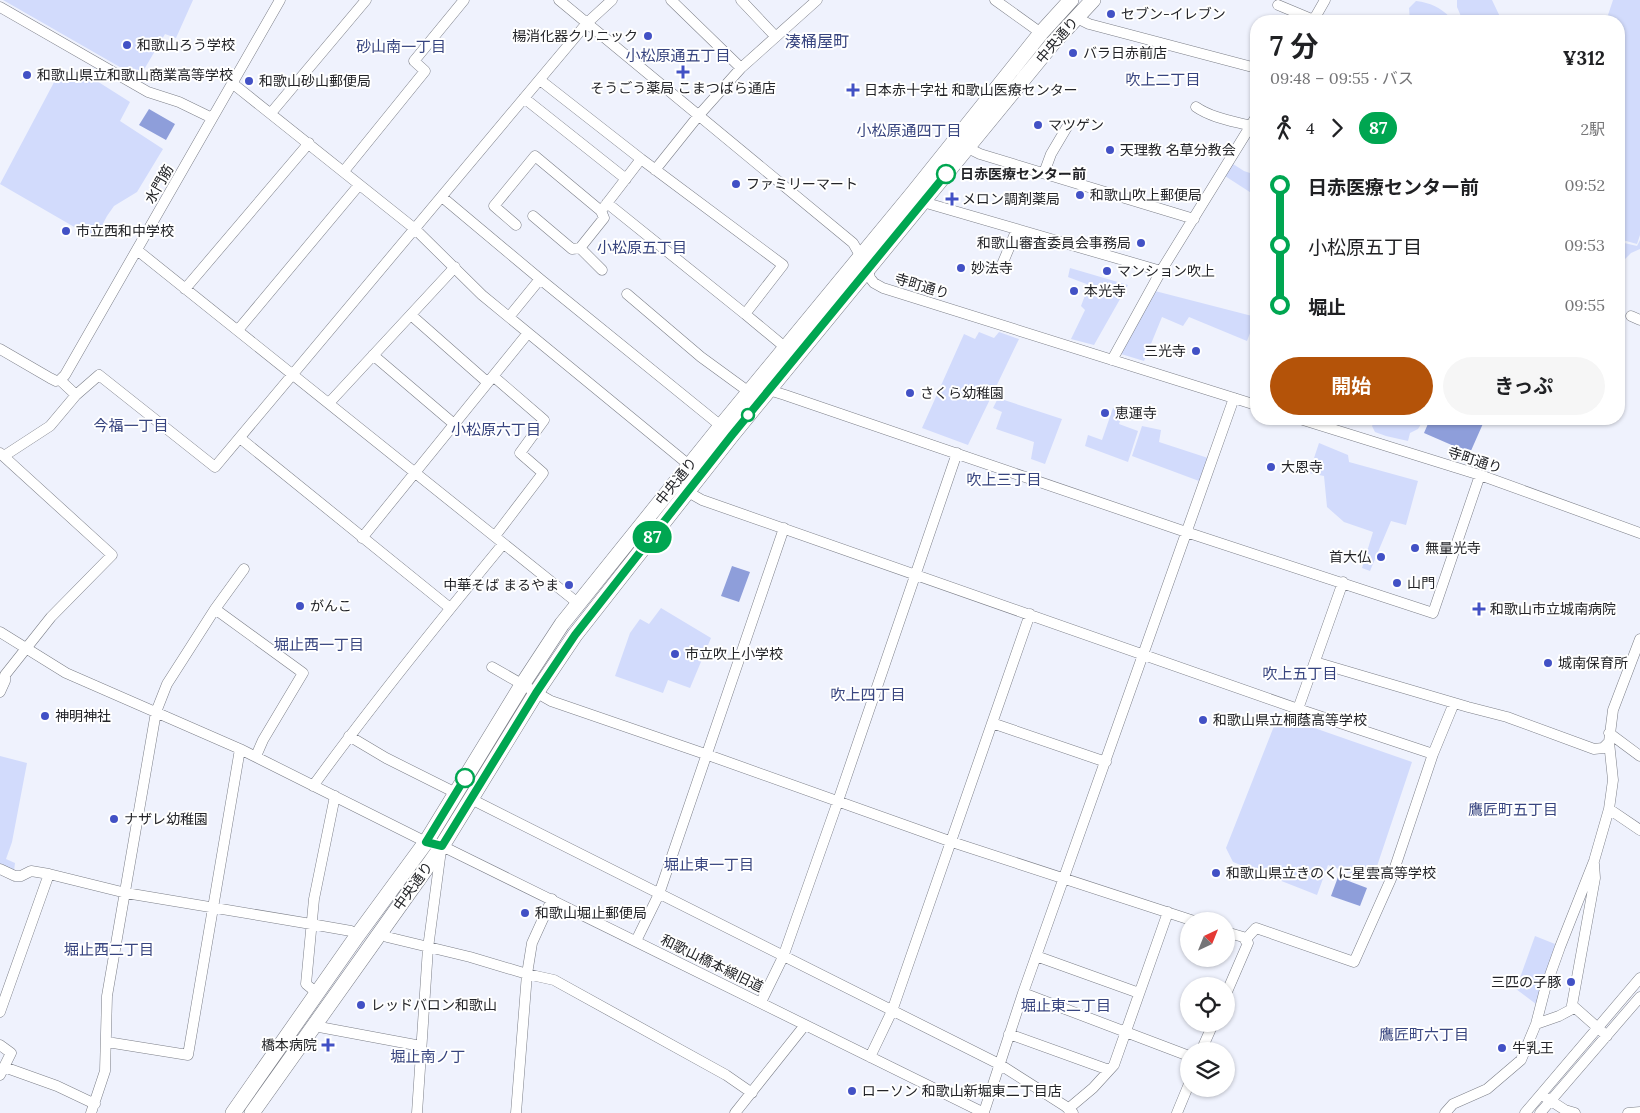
<!DOCTYPE html>
<html lang="ja">
<head>
<meta charset="utf-8">
<style>
  :root { --surface:#fff; --page:#f6f6f6; --text:#202124; --muted:#757577; --accent:#b45309 }
  body { margin:0; font-family:Lora,"Noto Sans JP",serif; background:var(--page); color:var(--text); height:100vh; display:flex; flex-direction:column; font-size:19px; white-space:nowrap }
  * { box-sizing:border-box; margin:0 }
  p { font-size:16px; color:var(--muted) }
  .icon { flex:none; width:28px; height:28px; fill:none; stroke:currentColor; stroke-width:2; stroke-linecap:round; stroke-linejoin:round }
  .map { position:relative; flex:1; overflow:hidden }
  .sheet { position:absolute; left:1250px; top:15px; width:375px; height:410px; display:flex; flex-direction:column; background:var(--surface); border-radius:20px; box-shadow:0 1px 4px #0004 }
  .sheet>* { flex:none }
  .badge { padding:0 10px; border-radius:16px; font-size:18px; line-height:32px }
  .needle { width:32px; rotate:43deg }
  .tools { position:absolute; left:1180px; top:912px; display:grid; gap:10px }
  .tools a { display:grid; place-items:center; width:55px; height:55px; border-radius:50%; background:var(--surface); box-shadow:0 1px 4px #0004; font-size:25px }
  .map>.badge { position:absolute; translate:-50% -50%; box-shadow:0 0 0 2px #fff }
  .legs { display:flex; align-items:center; gap:8px; height:55px; padding:0 20px; font-size:16px }
  .legs p { margin-inline-start:auto }
  .headline { display:flex; align-items:center; justify-content:space-between; height:85px; padding:0 20px }
  h1 { font-size:28px; font-weight:700; line-height:38px }
  .button { display:flex; gap:10px; margin-top:auto; padding:10px 20px }
  .button a { flex:1; height:58px; border-radius:30px; background:var(--accent); color:#fff; font-size:20px; font-weight:700; line-height:58px; text-align:center }
  .button a+a { background:var(--page); color:var(--text) }
  ul { padding:0 20px; list-style:none }
  li { display:flex; align-items:center; gap:18px; height:60px; font-size:19px }
  li i { display:grid; place-items:center; width:8px; height:100%; margin:0 6px; background:currentColor }
  li i::after { content:''; width:12px; height:12px; margin:-6px; border:4px solid; border-radius:50%; background:var(--surface) }
  li p { margin-inline-start:auto }
  li:first-child i { background:linear-gradient(#0000 50%,currentColor 0) }
  li:last-child i { background:linear-gradient(currentColor 50%,#0000 0) }
  .map>svg:first-child { display:block }
</style>
</head>
<body>
<div class="map">
<svg width="1640" height="1113" viewBox="0 0 1640 1113">
  <rect width="100%" height="100%" fill="#eff2fd"/>
  <path fill="#d2dbfc" d="M3,0h190l-17,38 -11,-4 -26,44z
    M1457,0h35l10,21h-39l-6,-14z
    M1613,0h27v235l-3,9 -18,-5v-218h-13z
    M1416,1c15,2 23,6 34,16v4h-40l-1,-13z
    M60,71h21l49,31 -10,19 43,28 -26,43 -23,14 -7,10 -12,23 -95,-55z
    M1233,164l11,7 12,4v21l-31,-20z
    M1640,240v9l-9,4 -12,12 1,-23 17,4z
    M1070,268l58,17 -34,60 -23,-6 14,-29 -4,-4 8,-21 -21,-8z
    M1155,291l101,26 -9,24 -58,-24 -6,9 -21,-9 -18,44 -23,-7z
    M979,332l15,6 5,-6 20,7 -51,106 -46,-17 42,-94 11,5z
    M998,398l64,21 -17,45 -14,-5 3,-17 -38,-13 6,-17 -9,-4z
    M1113,408l10,4 -4,12 19,7 -10,31 -43,-16 3,-11 14,5z
    M1376,419h45v5l-3,5 -8,4 -2,8 -22,-5 -11,-4 -3,-6z
    M1142,426l19,4 -2,12 49,16 -9,23 -67,-25z
    M1319,443l29,12 1,7 69,19 -12,44 -15,-4 -21,50 -8,-3 11,-36 -29,-10 -17,-15 -3,-31 -15,-3z
    M661,608l50,30 -21,50 -22,-8 -5,13 -48,-17 15,-43 10,-14 9,5z
    M1280,716l132,46 -40,119 -44,-16 -11,30 -84,-33 -7,-14 50,-127z
    M0,756l27,7 -15,79 -6,17 9,4 -1,8 -14,-4z
    M1535,936l20,8 -15,63 -24,-18z"/>
  <path fill="#8e9eda" d="M149,109l26,15 -9,16 -27,-15z
    M1430,419h55l-15,34 -46,-20z
    M732,566l18,6 -11,30 -18,-6z
    M1338,877l29,11 -7,18 -29,-10z"/>
  <g fill="none" stroke-linecap="round" stroke-linejoin="round">
    <g stroke="#7c7f88" stroke-width="11">
      <path id="minor" d="M559,0l294,243 15,26 2,9 4,5 9,5 373,117
        M671,0l70,68
        M741,0l34,36
        M995,0l46,33
        M1278,5l36,15
        M0,7l148,85 31,10 33,16
        M1077,18l12,6 167,44
        M1313,21l12,-21
        M540,80l101,79 142,106 -38,49 41,34
        M232,83l183,146 67,66 207,170v5
        M524,98l102,81
        M1196,107c16,11 37,14 55,19
        M271,113l95,-113
        M964,142l10,9 6,3 214,65
        M655,170l44,-55 42,-47 76,-68
        M344,171l81,-100 -11,-10 50,-61
        M1044,173l7,-19 16,-27
        M442,197l98,82 181,147
        M920,199l3,3 238,69
        M607,203l138,111
        M601,211l3,7 -24,30 22,22
        M533,216l39,33 8,-1
        M516,225l-22,-19 41,-50 66,55 40,-52
        M137,250l442,354
        M1001,267l16,-38
        M185,289l124,-146
        M627,294l74,63 48,35 20,-2 16,5 401,137 247,81 47,-138
        M411,315l76,67
        M1631,316l9,4
        M509,317l31,-38
        M238,330l121,-145
        M0,349l50,29 6,3 4,-1 16,15
        M373,355l81,69
        M1112,360l49,-89 95,-154
        M493,376l51,44 -24,33 23,20 -48,63
        M60,380l5,-5 215,-375
        M329,403l126,-136
        M1300,419l180,56 160,58
        M240,438l210,170
        M0,453l112,102 -61,62 -46,58v6l-5,11
        M4,456l46,-30 26,-31 23,-20 116,92 372,-444 25,-23
        M689,485l-1,7 14,8 596,209 135,45
        M362,538l166,-205
        M215,609l88,64 -40,67 -7,16
        M0,632l66,41 174,76 186,93 16,4 542,267
        M1315,662l153,45 39,10 87,32 9,-1 6,-6
        M492,667l59,34 157,54 244,87 242,79
        M1298,709l45,-127
        M992,723l114,39
        M1609,733l31,23
        M349,736l37,22 70,35
        M313,786c60,-83 125,-163 190,-242
        M471,799l528,265 66,42 8,7
        M1609,809l31,21
        M1594,864l1,14 -23,127 35,31
        M0,869l15,7h6l10,-5 18,3 77,19 185,31 40,7 6,5
        M381,930l6,7 83,20 57,17 27,6 172,95 26,18
        M1226,932l17,5 5,6 -22,51
        M1245,940l11,-12 98,34 37,-83 42,-125 21,-51
        M636,941l23,-47 125,-366
        M1036,956l103,37
        M317,993l-11,-9 8,-85 21,-103
        M1023,993l166,63
        M761,1002l22,-45 55,-156 119,-348
        M0,1012l49,-138
        M1536,1024l23,-8 15,-8
        M314,1026l107,20
        M1009,1034l100,36
        M107,1042l81,13 52,-306
        M0,1045l11,8 -11,22
        M1201,1051l12,-27
        M870,1057l22,-46 138,-397
        M4,1067l53,19 38,18
        M1545,1097l20,13 10,3
        M1068,1109l25,-21 21,-23 54,-153
        M984,1112l39,-119 211,-595
        M91,1113l14,-42 2,-75 49,-284 11,-28 48,-75 29,-40
        M417,1113l11,-165 13,-98
        M516,1113l11,-139 5,-31 20,-44
        M735,1113l70,-88
        M1177,1113l12,-29
        M1445,1113l8,-9 34,-15 34,-29 15,-36 9,-35 15,-42 34,-86 15,-52 4,-29 -4,-38 4,-32 27,-71
        M1525,1113l115,-135
        M1540,1113l100,-116
        M1628,1113l12,-1"/>
    </g>
    <g stroke="#7c7f88" stroke-width="16">
      <path id="highway" d="M233,1113l124,-177 69,-94 96,-157 40,-61 159,-198 192,-233 128,-160 30,-33
        M252,1113l190,-267 94,-153 39,-58 157,-200 321,-392 40,-43"/>
    </g>
    <use href="#minor" stroke="#fff" stroke-width="10"/>
    <use href="#highway" stroke="#fff" stroke-width="15"/>
  </g>
  <g fill="none" stroke-linecap="round" stroke-linejoin="round">
    <g stroke="#fff" stroke-width="11">
      <path id="line-1" d="M465,778l-39,64 16,4 94,-153 39,-58 157,-200 214,-261"/>
    </g>
    <use href="#line-1" stroke="#00a651" stroke-width="8"/>
  </g>
  <g fill="#4251c5" stroke="#fff" stroke-width="2">
    <circle cx="1111" cy="14" r="5"/>
    <circle cx="648" cy="36" r="5"/>
    <circle cx="127" cy="45" r="5"/>
    <circle cx="1073" cy="53" r="5"/>
    <path d="M680.5 64.5h5v5h5v5h-5v5h-5v-5h-5v-5h5z"/>
    <circle cx="27" cy="75" r="5"/>
    <circle cx="249" cy="81" r="5"/>
    <path d="M850.5 82.5h5v5h5v5h-5v5h-5v-5h-5v-5h5z"/>
    <circle cx="1038" cy="125" r="5"/>
    <circle cx="1110" cy="150" r="5"/>
    <circle cx="736" cy="184" r="5"/>
    <circle cx="1080" cy="195" r="5"/>
    <path d="M949.5 191.5h5v5h5v5h-5v5h-5v-5h-5v-5h5z"/>
    <circle cx="66" cy="231" r="5"/>
    <circle cx="1141" cy="243" r="5"/>
    <circle cx="961" cy="268" r="5"/>
    <circle cx="1107" cy="271" r="5"/>
    <circle cx="1074" cy="291" r="5"/>
    <circle cx="1196" cy="351" r="5"/>
    <circle cx="910" cy="393" r="5"/>
    <circle cx="1105" cy="413" r="5"/>
    <circle cx="1271" cy="467" r="5"/>
    <circle cx="1415" cy="548" r="5"/>
    <circle cx="1381" cy="557" r="5"/>
    <circle cx="1397" cy="583" r="5"/>
    <circle cx="569" cy="585" r="5"/>
    <circle cx="300" cy="606" r="5"/>
    <path d="M1476.5 601.5h5v5h5v5h-5v5h-5v-5h-5v-5h5z"/>
    <circle cx="675" cy="654" r="5"/>
    <circle cx="1548" cy="663" r="5"/>
    <circle cx="45" cy="716" r="5"/>
    <circle cx="1203" cy="720" r="5"/>
    <circle cx="114" cy="819" r="5"/>
    <circle cx="1216" cy="873" r="5"/>
    <circle cx="525" cy="913" r="5"/>
    <circle cx="1571" cy="982" r="5"/>
    <circle cx="361" cy="1005" r="5"/>
    <path d="M325.5 1037.5h5v5h5v5h-5v5h-5v-5h-5v-5h5z"/>
    <circle cx="1502" cy="1048" r="5"/>
    <circle cx="852" cy="1091" r="5"/>
  </g>
  <g fill="#fff" stroke="#00a651" stroke-width="2.5">
    <circle cx="946" cy="174" r="9"/>
    <circle cx="748" cy="415" r="6"/>
    <circle cx="465" cy="778" r="9"/>
  </g>
  <g text-anchor="middle" dominant-baseline="central" stroke-width="4" stroke-linejoin="round" paint-order="stroke">
    <g font-size="14" fill="#232428" stroke="#fff" text-anchor="start">
      <text x="1121" y="14">セブン-イレブン</text>
      <text x="638" y="36" text-anchor="end">楊消化器クリニック</text>
      <text x="137" y="45">和歌山ろう学校</text>
      <text x="1083" y="53">バラ日赤前店</text>
      <text x="37" y="75">和歌山県立和歌山商業高等学校</text>
      <text x="259" y="81">和歌山砂山郵便局</text>
      <text x="683" y="88" text-anchor="middle">そうごう薬局 こまつばら通店</text>
      <text x="864" y="90">日本赤十字社 和歌山医療センター</text>
      <text x="1048" y="125">マツゲン</text>
      <text x="1120" y="150">天理教 名草分教会</text>
      <text x="746" y="184">ファミリーマート</text>
      <text x="1090" y="195">和歌山吹上郵便局</text>
      <text x="962" y="199">メロン調剤薬局</text>
      <text x="76" y="231">市立西和中学校</text>
      <text x="1131" y="243" text-anchor="end">和歌山審査委員会事務局</text>
      <text x="971" y="268">妙法寺</text>
      <text x="1117" y="271">マンション吹上</text>
      <text x="1084" y="291">本光寺</text>
      <text x="1186" y="351" text-anchor="end">三光寺</text>
      <text x="920" y="393">さくら幼稚園</text>
      <text x="1115" y="413">恵運寺</text>
      <text x="1281" y="467">大恩寺</text>
      <text x="1425" y="548">無量光寺</text>
      <text x="1371" y="557" text-anchor="end">首大仏</text>
      <text x="1407" y="583">山門</text>
      <text x="559" y="585" text-anchor="end">中華そば まるやま</text>
      <text x="310" y="606">がんこ</text>
      <text x="1490" y="609">和歌山市立城南病院</text>
      <text x="685" y="654">市立吹上小学校</text>
      <text x="1558" y="663">城南保育所</text>
      <text x="55" y="716">神明神社</text>
      <text x="1213" y="720">和歌山県立桐蔭高等学校</text>
      <text x="124" y="819">ナザレ幼稚園</text>
      <text x="1226" y="873">和歌山県立きのくに星雲高等学校</text>
      <text x="535" y="913">和歌山堀止郵便局</text>
      <text x="1561" y="982" text-anchor="end">三匹の子豚</text>
      <text x="371" y="1005">レッドバロン和歌山</text>
      <text x="317" y="1045" text-anchor="end">橋本病院</text>
      <text x="1512" y="1048">牛乳王</text>
      <text x="862" y="1091">ローソン 和歌山新堀東二丁目店</text>
    </g>
    <g font-size="14" fill="#232428" stroke="#fff">
      <text transform="translate(1057 40) rotate(-49)">中央通り</text>
      <text transform="translate(159 184) rotate(-60)">水門筋</text>
      <text transform="translate(922 286) rotate(17)">寺町通り</text>
      <text transform="translate(1475 460) rotate(18)">寺町通り</text>
      <text transform="translate(676 481) rotate(-51)">中央通り</text>
      <text transform="translate(413 886) rotate(-54)">中央通り</text>
      <text transform="translate(712 963) rotate(26)">和歌山橋本線旧道</text>
    </g>
    <g font-size="14" font-weight="bold" fill="#232428" stroke="#fff" text-anchor="start">
      <text x="960" y="174">日赤医療センター前</text>
    </g>
    <g font-size="15" fill="#37447f" stroke="#fff">
      <text x="401" y="46">砂山南一丁目</text>
      <text x="678" y="55">小松原通五丁目</text>
      <text x="1163" y="79">吹上二丁目</text>
      <text x="909" y="130">小松原通四丁目</text>
      <text x="642" y="247">小松原五丁目</text>
      <text x="131" y="425">今福一丁目</text>
      <text x="496" y="429">小松原六丁目</text>
      <text x="1004" y="479">吹上三丁目</text>
      <text x="319" y="644">堀止西一丁目</text>
      <text x="1300" y="673">吹上五丁目</text>
      <text x="868" y="694">吹上四丁目</text>
      <text x="1513" y="809">鷹匠町五丁目</text>
      <text x="709" y="864">堀止東一丁目</text>
      <text x="109" y="949">堀止西二丁目</text>
      <text x="1066" y="1005">堀止東二丁目</text>
      <text x="1424" y="1034">鷹匠町六丁目</text>
      <text x="428" y="1056">堀止南ノ丁</text>
    </g>
    <g font-size="16" fill="#37447f" stroke="#fff">
      <text x="817" y="41">湊桶屋町</text>
    </g>
  </g>
</svg>
<div class="tools">
<a><svg class="needle" viewBox="-14 -14 28 28"><path d="M0-13l5 13h-10z" fill="#e53935"/><path d="M0 13l5-13h-10z" fill="#757577"/></svg></a>
<a><svg class="icon" aria-label="locate" viewBox="0 0 24 24"><circle cx="12" cy="12" r="6"/><path d="M12 2v4M12 18v4M2 12h4M18 12h4"/></svg></a>
<a><svg class="icon" aria-label="layers" viewBox="0 0 24 24"><path d="M12 4l9 5-9 5-9-5zM3 14l9 5 9-5"/></svg></a>
</div>
<b class="badge" style="left:652px;top:537px;background:#00a651;color:#fff">87</b>
<section class="sheet">
<div class="headline"><div><h1>7 分</h1><p>09:48 – 09:55 · バス</p></div><b>¥312</b></div>
<div class="legs"><svg class="icon" aria-label="walk" viewBox="0 0 24 24"><circle cx="13" cy="4" r="2"/><path d="M13 8l-2 6 4 7M11 14l-3 7M7 12l3-4h3l4 4"/></svg>4<svg class="icon" aria-label="forward" viewBox="0 0 24 24"><path d="M9 5l7 7-7 7"/></svg><b class="badge" style="background:#00a651;color:#fff">87</b><p>2駅</p></div>
<ul>
<li><i style="color:#00a651"></i><b>日赤医療センター前</b><p>09:52</p></li>
<li><i style="color:#00a651"></i><span>小松原五丁目</span><p>09:53</p></li>
<li><i style="color:#00a651"></i><b>堀止</b><p>09:55</p></li>
</ul>
<div class="button"><a>開始</a><a>きっぷ</a></div>
</section>
</div>
</body>
</html>
